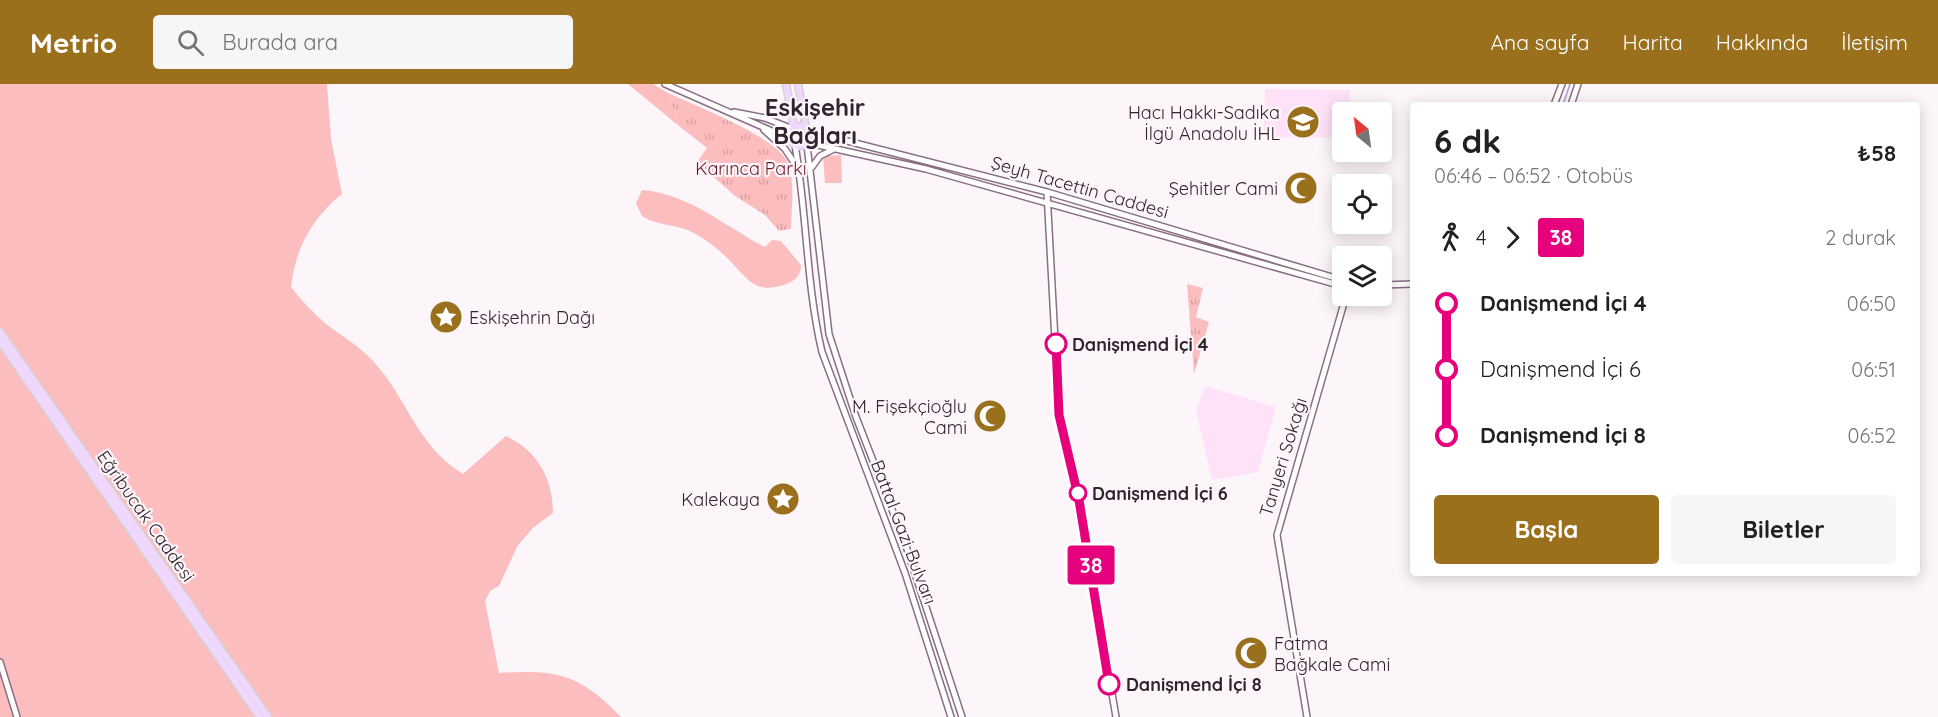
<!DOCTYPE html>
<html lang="tr">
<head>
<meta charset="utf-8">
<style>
  :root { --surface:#fff; --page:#f6f6f6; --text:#202124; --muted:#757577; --accent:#9a701d }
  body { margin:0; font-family:Quicksand,sans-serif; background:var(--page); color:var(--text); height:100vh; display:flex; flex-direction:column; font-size:22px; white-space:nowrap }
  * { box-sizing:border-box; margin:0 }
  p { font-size:20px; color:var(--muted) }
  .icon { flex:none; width:33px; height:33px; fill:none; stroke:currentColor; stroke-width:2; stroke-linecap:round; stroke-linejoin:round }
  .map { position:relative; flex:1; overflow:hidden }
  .sheet { position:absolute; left:1410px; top:18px; width:510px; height:474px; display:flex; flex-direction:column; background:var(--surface); border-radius:6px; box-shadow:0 3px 15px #0003 }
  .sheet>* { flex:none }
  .badge { padding:0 12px; border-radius:4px; font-size:21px; line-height:39px }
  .needle { width:39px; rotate:331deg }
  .controls { position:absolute; left:1332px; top:18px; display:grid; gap:12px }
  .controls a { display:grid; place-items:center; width:60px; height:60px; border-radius:6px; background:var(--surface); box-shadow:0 3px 15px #0003; font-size:30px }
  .map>.badge { position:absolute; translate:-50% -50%; box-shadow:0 0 0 3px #fff }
  .legs { display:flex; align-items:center; gap:9px; height:66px; padding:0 24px; font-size:20px }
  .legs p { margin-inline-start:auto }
  .overview { display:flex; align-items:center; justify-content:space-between; height:102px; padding:0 24px }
  h1 { font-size:33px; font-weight:700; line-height:45px }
  .button { display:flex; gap:12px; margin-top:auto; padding:12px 24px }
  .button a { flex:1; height:69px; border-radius:6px; background:var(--accent); color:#fff; font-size:24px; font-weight:700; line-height:69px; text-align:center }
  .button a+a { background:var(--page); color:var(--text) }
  ul { padding:0 24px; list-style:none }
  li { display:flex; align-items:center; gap:21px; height:66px; font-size:22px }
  li i { display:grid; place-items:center; width:9px; height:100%; margin:0 8px; background:currentColor }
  li i::after { content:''; width:15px; height:15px; margin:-8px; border:4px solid; border-radius:50%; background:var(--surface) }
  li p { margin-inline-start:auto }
  li:first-child i { background:linear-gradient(#0000 50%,currentColor 0) }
  li:last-child i { background:linear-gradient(currentColor 50%,#0000 0) }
  header { display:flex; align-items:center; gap:36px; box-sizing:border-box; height:84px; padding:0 30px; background:var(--accent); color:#fff }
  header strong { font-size:28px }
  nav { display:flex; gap:33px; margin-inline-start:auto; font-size:21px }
  .search { width:420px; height:54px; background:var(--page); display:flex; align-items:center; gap:15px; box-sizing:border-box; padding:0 21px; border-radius:6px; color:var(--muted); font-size:22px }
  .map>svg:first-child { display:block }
</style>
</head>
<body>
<header>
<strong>Metrio</strong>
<div class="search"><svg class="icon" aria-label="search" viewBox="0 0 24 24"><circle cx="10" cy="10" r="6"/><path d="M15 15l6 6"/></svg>Burada ara</div>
<nav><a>Ana sayfa</a><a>Harita</a><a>Hakkında</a><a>İletişim</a></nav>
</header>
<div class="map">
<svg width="1938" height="633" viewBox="0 0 1938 633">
  <defs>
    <pattern id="park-tufts" width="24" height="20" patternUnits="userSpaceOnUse" patternTransform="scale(1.5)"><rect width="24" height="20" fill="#fcbdbf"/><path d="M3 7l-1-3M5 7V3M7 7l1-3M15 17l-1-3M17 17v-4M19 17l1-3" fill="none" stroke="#d8a2a4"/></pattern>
  </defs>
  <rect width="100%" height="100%" fill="#fcf6fb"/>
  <path fill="#ffe2f8" d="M1265,5l85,1 -1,22h-7v19l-13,7 -57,-1 -8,-6z
    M1205,302l71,21 -18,65 -46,8 -16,-69z"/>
  <path fill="#fcbdbf" d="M0,0h327l4,55 11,55c-30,24 -47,55 -51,93 11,14 22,26 35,37 16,12 33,22 47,37 35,38 43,84 90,113l43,-38c32,15 47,43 47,77l-19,14 -16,18 -19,41 -9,5 -5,10 14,72c58,-4 81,1 122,44h-621z
    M628,0h25l15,9 11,33z
    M841,71l1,28h-17l-2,-27z
    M642,106c48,4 82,36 123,57l7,-7 9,1 20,24c0,9 -4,14 -12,18 -32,12 -38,0 -58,-21 -11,-12 -23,-21 -37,-29 -16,-9 -37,-7 -52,-17l-6,-13z"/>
  <path fill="url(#park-tufts)" d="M668,9c26,12 108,44 119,68 9,19 4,48 4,68l-12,2 -14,-16 -30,-19 -38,-34 10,-14 -28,-22z
    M1187,200l16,4 -7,29 13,5 -15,52z"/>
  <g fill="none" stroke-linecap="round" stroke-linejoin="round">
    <path stroke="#a49ad5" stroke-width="1.5" d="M1563,21l7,-21"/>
    <g stroke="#886f82" stroke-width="8">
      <path id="secondary" d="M665,0l125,55
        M1554,21l8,-21
        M1571,21l7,-21
        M734,28l31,6 28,11
        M764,46l21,19 12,18
        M808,47l239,61 295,88
        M809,59l117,26 416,117
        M795,61c12,68 11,139 27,207l83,221 46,144
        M807,61l22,189 27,83 49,126 57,174
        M812,83l8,-11 14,-7
        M1047,108l12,223 20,85 37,217
        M1382,201l31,-1
        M0,578l17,55
        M1307,633l-30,-182 69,-239"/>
    </g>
    <g stroke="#d5d3d5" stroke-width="9">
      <path id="primary" d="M786,0l8,43
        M798,0l8,44
        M790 52a10 10 0 1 1 20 0a10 10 0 1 1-20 0Z
        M0,248l268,385
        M0,257l260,376"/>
    </g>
    <use href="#secondary" stroke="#fff" stroke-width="5"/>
    <use href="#primary" stroke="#f0d7fe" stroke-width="6"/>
  </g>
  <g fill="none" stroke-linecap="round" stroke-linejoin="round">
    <g stroke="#fff" stroke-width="14">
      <path id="line-1" d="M1056,260l3,71 20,85 30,184"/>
    </g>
    <use href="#line-1" stroke="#e6007e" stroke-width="9"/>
  </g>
  <defs>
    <g id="school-disc" transform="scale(1.725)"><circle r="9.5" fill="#9a701d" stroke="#fcf6fb"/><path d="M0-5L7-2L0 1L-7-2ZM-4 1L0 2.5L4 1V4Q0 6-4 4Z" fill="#fff"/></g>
    <g id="mosque-disc" transform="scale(1.725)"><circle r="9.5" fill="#9a701d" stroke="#fcf6fb"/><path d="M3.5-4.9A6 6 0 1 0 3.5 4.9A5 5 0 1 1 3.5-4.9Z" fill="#fff"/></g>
    <g id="sight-disc" transform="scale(1.725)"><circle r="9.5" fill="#9a701d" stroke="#fcf6fb"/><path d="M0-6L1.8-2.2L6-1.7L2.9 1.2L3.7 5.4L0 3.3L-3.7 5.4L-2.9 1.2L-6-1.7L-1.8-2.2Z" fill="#fff"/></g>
  </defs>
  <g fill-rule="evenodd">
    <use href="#school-disc" x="1303" y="38"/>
    <use href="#mosque-disc" x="1301" y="104"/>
    <use href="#sight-disc" x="446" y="233"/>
    <use href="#mosque-disc" x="990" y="332"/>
    <use href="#sight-disc" x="783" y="415"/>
    <use href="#mosque-disc" x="1251" y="569"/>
  </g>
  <g fill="#fff" stroke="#e6007e" stroke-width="3">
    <circle cx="1056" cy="260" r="10"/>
    <circle cx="1078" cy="409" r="8"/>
    <circle cx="1109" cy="600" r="10"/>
  </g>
  <g text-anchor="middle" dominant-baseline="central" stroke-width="4.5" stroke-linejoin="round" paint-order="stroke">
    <g font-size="18" fill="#2f252d" stroke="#fcf6fb" text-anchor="end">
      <text x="1280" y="28">Hacı Hakkı-Sadıka<tspan x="1280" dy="21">İlgü Anadolu İHL</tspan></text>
      <text x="1278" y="104">Şehitler Cami</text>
      <text x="469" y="233" text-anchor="start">Eskişehrin Dağı</text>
      <text x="967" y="322">M. Fişekçioğlu<tspan x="967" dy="21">Cami</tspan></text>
      <text x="760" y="415">Kalekaya</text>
      <text x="1274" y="559" text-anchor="start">Fatma<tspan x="1274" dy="21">Bağkale Cami</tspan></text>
    </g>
    <g font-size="18" fill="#6d1b28" stroke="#fcf6fb">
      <text x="751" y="84">Karınca Parkı</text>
    </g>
    <g font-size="18" fill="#2f252d" stroke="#fcf6fb">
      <text transform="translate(1080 103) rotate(16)">Şeyh Tacettin Caddesi</text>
      <text transform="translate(1283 373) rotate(-73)">Tanyeri Sokağı</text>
      <text transform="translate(146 432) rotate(55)">Eğribucak Caddesi</text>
      <text transform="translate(904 448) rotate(69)">Battal Gazi Bulvarı</text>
    </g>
    <g font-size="18" font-weight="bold" fill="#2f252d" stroke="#fcf6fb" text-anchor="start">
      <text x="1072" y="260">Danişmend İçi 4</text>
      <text x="1092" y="409">Danişmend İçi 6</text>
      <text x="1126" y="600">Danişmend İçi 8</text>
    </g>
    <g font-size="24" font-weight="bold" fill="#2f252d" stroke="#fcf6fb">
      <text x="815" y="23">Eskişehir<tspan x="815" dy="28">Bağları</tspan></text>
    </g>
  </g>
</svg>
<div class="controls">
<a><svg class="needle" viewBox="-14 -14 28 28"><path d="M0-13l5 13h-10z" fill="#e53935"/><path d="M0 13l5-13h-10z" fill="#757577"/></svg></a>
<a><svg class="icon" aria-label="locate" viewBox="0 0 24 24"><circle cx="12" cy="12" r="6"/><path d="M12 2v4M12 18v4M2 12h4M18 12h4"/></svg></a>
<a><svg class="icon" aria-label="layers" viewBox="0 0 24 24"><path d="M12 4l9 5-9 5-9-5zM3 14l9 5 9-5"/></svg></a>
</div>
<b class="badge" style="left:1091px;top:481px;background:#e6007e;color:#fff">38</b>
<section class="sheet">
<div class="overview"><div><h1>6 dk</h1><p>06:46 – 06:52 · Otobüs</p></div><b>₺58</b></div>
<div class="legs"><svg class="icon" aria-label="walk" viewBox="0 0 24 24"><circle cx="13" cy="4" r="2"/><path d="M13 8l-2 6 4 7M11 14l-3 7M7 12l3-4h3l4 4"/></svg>4<svg class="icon" aria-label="forward" viewBox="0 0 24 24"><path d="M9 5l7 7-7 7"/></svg><b class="badge" style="background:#e6007e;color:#fff">38</b><p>2 durak</p></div>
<ul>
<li><i style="color:#e6007e"></i><b>Danişmend İçi 4</b><p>06:50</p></li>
<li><i style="color:#e6007e"></i><span>Danişmend İçi 6</span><p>06:51</p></li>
<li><i style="color:#e6007e"></i><b>Danişmend İçi 8</b><p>06:52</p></li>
</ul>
<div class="button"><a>Başla</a><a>Biletler</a></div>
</section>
</div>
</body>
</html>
